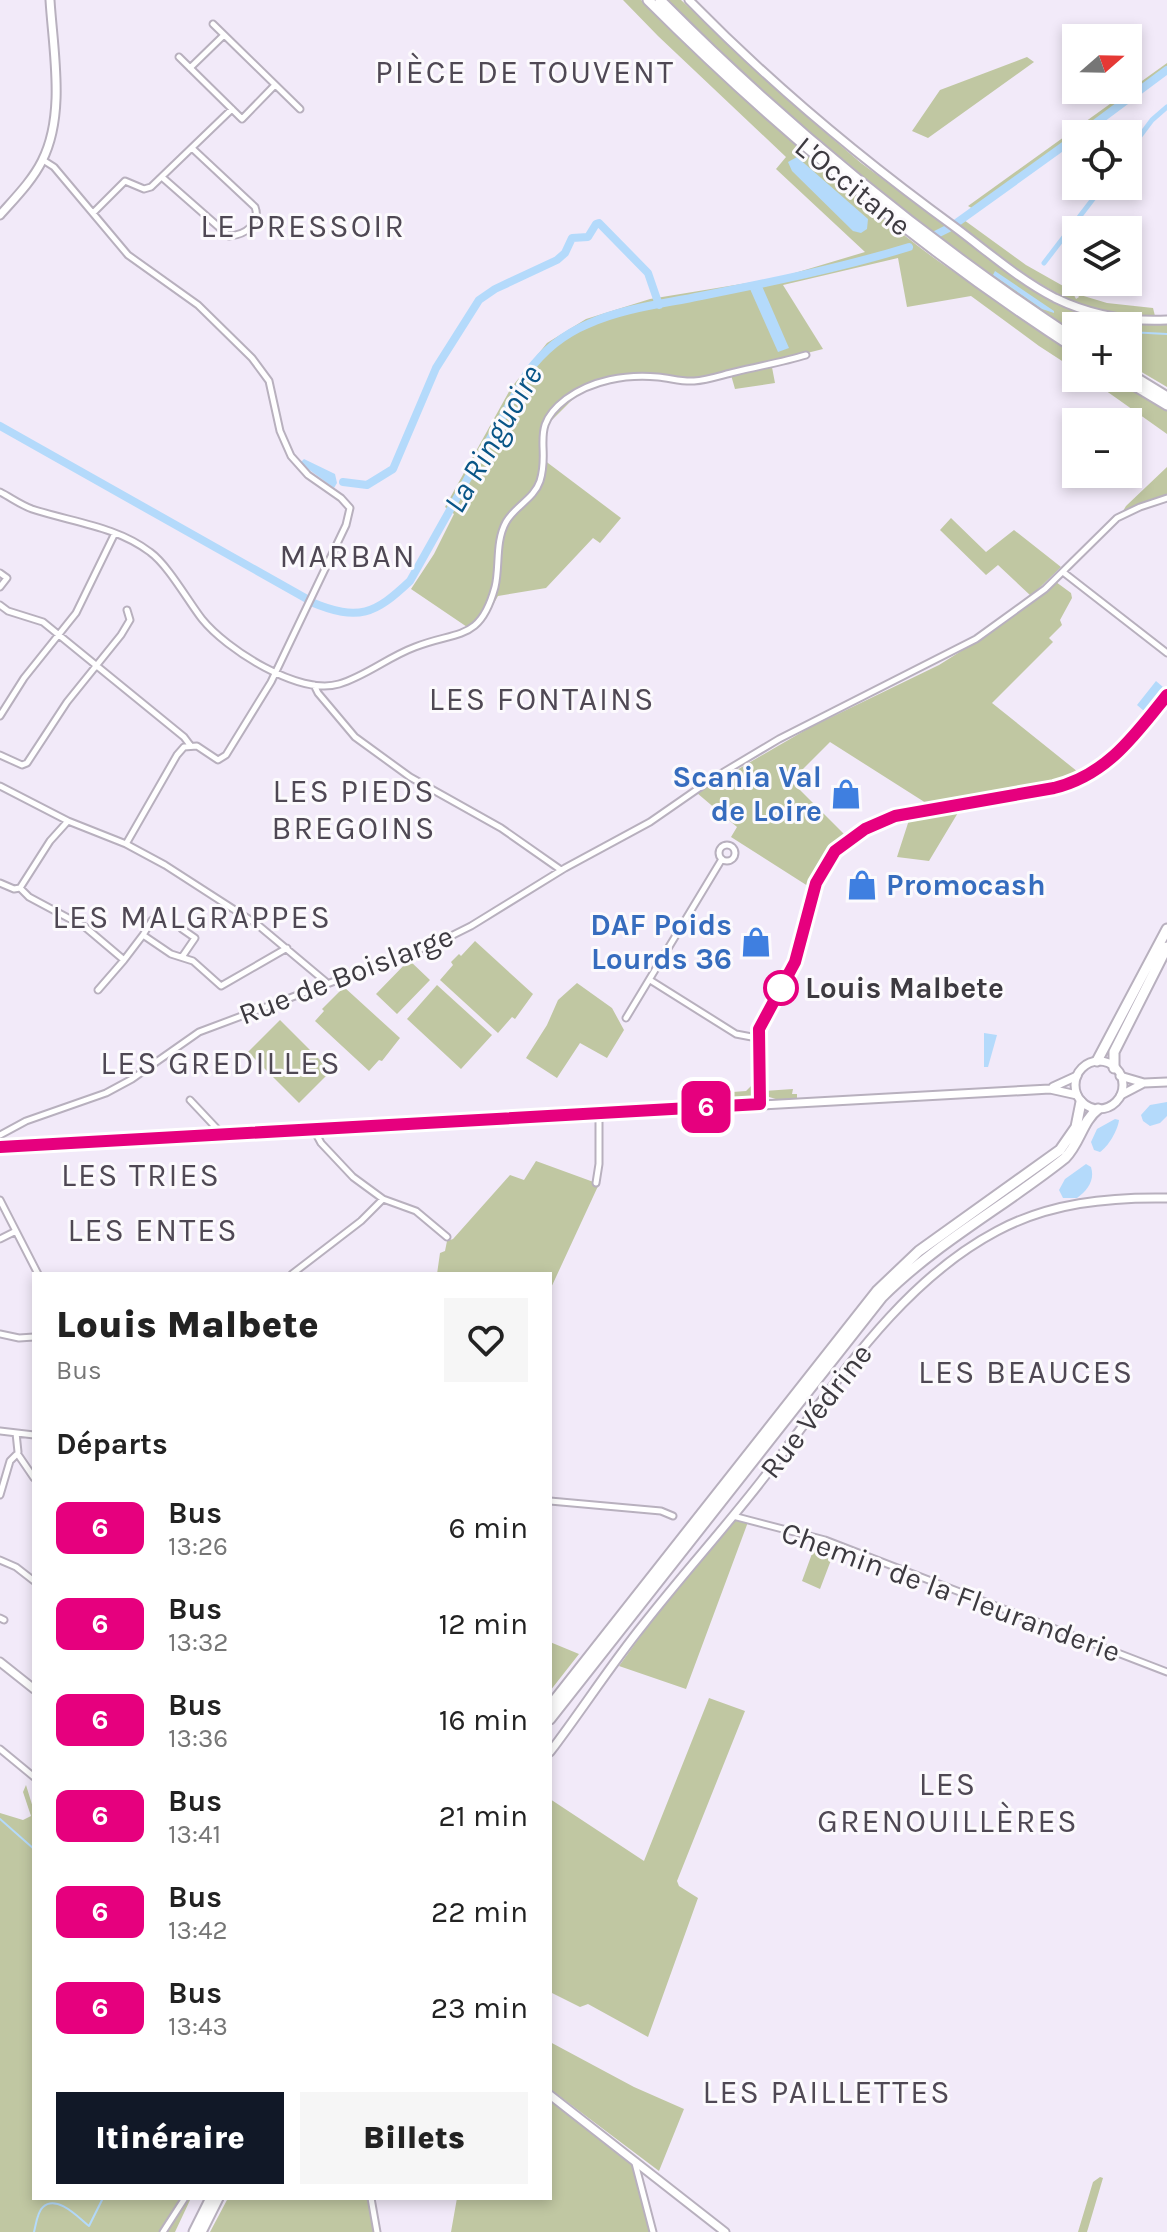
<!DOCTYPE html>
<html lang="fr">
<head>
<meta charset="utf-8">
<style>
  :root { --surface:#fff; --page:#f6f6f6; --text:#222; --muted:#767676; --accent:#111827 }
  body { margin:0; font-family:Karla,sans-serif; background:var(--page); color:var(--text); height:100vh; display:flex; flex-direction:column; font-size:30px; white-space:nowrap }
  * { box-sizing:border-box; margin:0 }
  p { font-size:26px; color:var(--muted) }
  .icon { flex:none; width:44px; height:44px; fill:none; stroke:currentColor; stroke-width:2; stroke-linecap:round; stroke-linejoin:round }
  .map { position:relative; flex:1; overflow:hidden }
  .panel { position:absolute; left:32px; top:1272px; width:520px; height:928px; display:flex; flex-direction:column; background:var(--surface); border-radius:0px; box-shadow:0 4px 12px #0003 }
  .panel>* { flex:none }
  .badge { padding:0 16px; border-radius:12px; font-size:28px; line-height:52px }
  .needle { width:52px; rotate:70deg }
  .tools { position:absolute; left:1062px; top:24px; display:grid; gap:16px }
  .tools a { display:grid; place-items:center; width:80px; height:80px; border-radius:0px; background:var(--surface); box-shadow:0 4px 12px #0003; font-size:40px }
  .map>.badge { position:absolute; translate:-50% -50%; box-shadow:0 0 0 4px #fff }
  h2 { padding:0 24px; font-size:30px; line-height:72px }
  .round { display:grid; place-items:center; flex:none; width:84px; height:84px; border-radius:0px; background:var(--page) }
  .summary { display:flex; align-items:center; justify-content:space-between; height:136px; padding:0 24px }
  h1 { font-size:38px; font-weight:800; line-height:60px }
  .action { display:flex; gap:16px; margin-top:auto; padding:16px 24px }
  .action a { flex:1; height:92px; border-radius:0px; background:var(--accent); color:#fff; font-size:32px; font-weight:800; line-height:92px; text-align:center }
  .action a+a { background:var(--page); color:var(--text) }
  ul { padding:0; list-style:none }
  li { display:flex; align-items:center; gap:24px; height:96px; padding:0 24px }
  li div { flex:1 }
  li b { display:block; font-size:30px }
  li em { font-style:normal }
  li .badge { min-width:88px; font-weight:700; text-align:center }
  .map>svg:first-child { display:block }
</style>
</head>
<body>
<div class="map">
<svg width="1167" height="2232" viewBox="0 0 1167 2232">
  <rect width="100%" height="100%" fill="#f2eaf9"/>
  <path fill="#c0c7a2" d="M623,0h18c88,87 179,171 277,246 49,38 106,69 158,103v21l-37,-24 -68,-50 -64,11 -9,-49 -115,27 40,64 -52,13 4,21 -40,6 -4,-14 -36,8 -58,-7 -51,10 -40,40 -2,34 77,58 -21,25 -7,-5 -47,50 -48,8 -13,23 -12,12 -62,-42 23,-35 20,-40 -9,-7 66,-119 36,-45 39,-24 64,-20 128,-21 87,-26 -89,-83 10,-12 -128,-121z
    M667,0h14l132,122 48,41 168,124c43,24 88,40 138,36v64l-39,-23v-38h-52v8l-106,-74 -103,-79c-18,-20 -41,-33 -62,-50 -48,-41 -93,-86 -138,-131z
    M1027,57l7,5 -106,76 -16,-7 28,-41z
    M1167,63v10l-84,61h-7v5l-99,72 -9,-5z
    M964,220l62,45 46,26 4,8 3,-2 -2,-3 30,9 46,5 2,8c-74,10 -142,-51 -197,-91z
    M1088,378h33l46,30v26z
    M1167,467v29l-44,15 3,-5z
    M951,518l35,34 28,-22 47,37 -30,29 -33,-31 -12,10 -46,-45z
    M1056,582l15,11 1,5 -12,22 2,5 -13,13 4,4 -61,61 86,69 -5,17 -114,22 -30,50 -32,-4 12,-37 17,-17 -96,-61 -39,39 55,55 -25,27 -10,25 -80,-51 6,-10 -40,-34 112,-65 130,-63 54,-34z
    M475,941l58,53 -18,25 -3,-2 -14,16 -58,-53 13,-15 -2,-3 8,-8 2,2z
    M409,960l21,20 -33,34 -21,-20z
    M577,983l35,25 12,22 -17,28 -27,-15 -23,35 -31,-20 21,-33 11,-25z
    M437,985l55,50 -31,34 -54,-50z
    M344,987l56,51 -18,23 -3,-1 -10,11 -54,-50 9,-10 -2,-2z
    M280,1020l51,51 -32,32 -51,-51z
    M752,1085l3,1v10l-4,5 -33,3 1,-11 27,-2z
    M793,1089l-1,5h5v6h-18l-13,-4 -2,-5z
    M536,1161l63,23 -49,106v-16h-113l3,-21 5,-2 2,-10 6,-2 57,-64 14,5z
    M734,1519l14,3 -62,167 -67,-23 44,-61z
    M817,1540l19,7 -16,42 -18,-8z
    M550,1642l29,12 -29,37z
    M709,1698l36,13 -68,170 2,5 19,12 -50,139 -60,-33 -8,3 -30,-15v-193l94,62z
    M26,1785l8,26v387h157l-16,34h-175v-419l23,7 8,-4 -8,-24z
    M550,2042l84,45 50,22 -25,62 -109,-82z
    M550,2101l84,66 16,65h-199l6,-34h93z
    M1100,2177l3,1 -16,54h-9l15,-50z
    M228,2198h141l6,34h-165z"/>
  <path fill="#b4dafb" d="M797,157l71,62 -1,10 -6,4 -8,-2 -61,-60 -4,-9z
    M995,271l59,40v2l-12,-4 -49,-34z
    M762,286l27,62 -11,4 -28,-63z
    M304,459l31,15 2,9 -3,5 -34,-25z
    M1156,681l7,6 -19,24 -7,-6z
    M984,1033l13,2 -9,32h-4z
    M1167,1102v14l-7,7 -10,3 -7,-5 -2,-6 9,-10z
    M1115,1119l4,1c-1,10 -11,27 -19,32l-6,-2 -3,-8 6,-13z
    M1086,1164l5,3c4,13 -3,23 -14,31h-14l-4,-8 6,-11z"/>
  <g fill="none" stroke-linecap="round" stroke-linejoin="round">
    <path stroke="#b4dafb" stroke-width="2" d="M1067,316l34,10
      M1128,332l39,2
      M0,1819l34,30
      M34,2232c2,-7 3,-20 9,-25 14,-13 36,11 46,19l14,-28"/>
    <path stroke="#b4dafb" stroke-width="5" d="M1128,152l24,-32 15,-13
      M1044,263l59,-77"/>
    <path stroke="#b4dafb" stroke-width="8" d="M1081,134l86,-64
      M955,224l121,-87
      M935,235l14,-7
      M0,426l307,173
      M343,482l24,3 26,-16 43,-101 43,-68 16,-11 62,-29 8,-7 7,-15 16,-1 8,-13 3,-1 49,50 11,32
      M311,602c48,20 64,12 99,-21l117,-208c16,-22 37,-39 61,-49 35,-16 75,-20 113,-28 70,-14 140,-28 208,-49"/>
    <g stroke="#b8b0be" stroke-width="9">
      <path id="street" d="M213,24l87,85
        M179,57l63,62 33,-34
        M190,68l34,-33
        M163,178l66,58c17,-1 32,-13 26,-29l-62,-58
        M93,213l32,-32 19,8 7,-2 81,-78
        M0,492c10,5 21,13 32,17 39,13 84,17 118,43 18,13 38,49 52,67 24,30 97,77 137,65 27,-8 49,-27 76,-37 43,-17 65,-5 80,-60 5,-20 0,-45 11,-65 9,-16 28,-23 34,-41 11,-34 -12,-53 26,-82 26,-19 60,-25 92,-22 12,1 24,5 36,4 14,-1 28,-6 41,-9 24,-6 48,-10 71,-17
        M1063,572l104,81
        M0,573l7,5 -7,9
        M0,605l8,6 35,11 141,115 6,8
        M314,685l4,8 37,44 55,40 91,51 60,42
        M0,716l24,-38 52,-65 39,-80
        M0,755l22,10 5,-2 40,-61 54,-67 9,-15 -3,-10
        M0,786l68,35
        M126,844l39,21 93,60 68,57
        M719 853a8 8 0 1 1 16 0a8 8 0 1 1-16 0Z
        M0,883l14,6 6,-1 30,-47 18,-20 58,23 51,-89 7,-8 13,-1 21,14 8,-5 45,-73 75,-157 4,-17 -9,-10 -33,-23 -17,-19 -11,-25 -11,-50 -17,-23 -54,-53 -70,-50 -74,-88 -11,-7
        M20,888l9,9 56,30 39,33 19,-25 28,19 22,7 28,25 66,-38
        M143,935l9,-15
        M182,957l13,-19 -13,-9
        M650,980l86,54 21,4
        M98,990l26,-30
        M626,1018l96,-159
        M190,1100l32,34
        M760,1104l-1,-75 36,-67 21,-79 17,-29 25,-21 34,-16 162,-29c53,-13 81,-53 113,-93
        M314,1130l7,13 32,34 30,22 33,12 31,26
        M0,1135l26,-14 80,-28 26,-14 67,-47 240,-90 32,-16 94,-58 85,-46 62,-43 67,-40 197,-100 69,-50 72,-71 23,-11 27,-9
        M596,1183l3,-19v-50
        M0,1200l38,74
        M0,1239l16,-8
        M292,1274l69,-53 22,-22
        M0,1334l19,4 15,-1
        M0,1431l34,4
        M16,1433l2,19
        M19,1456l15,22
        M0,1495l10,-34 6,-6
        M550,1501l111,10 12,5
        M733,1516l92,24 342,132
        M0,1560l16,7 18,14
        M0,1618l4,2
        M0,1749l34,28
        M635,2163l18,69
        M371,2198l6,34
        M163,2232l22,-34"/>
    </g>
    <g stroke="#b8b0be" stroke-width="11">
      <path id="secondary" d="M0,215c15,-17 32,-34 42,-54 24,-47 11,-111 8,-161
        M1120,1076l24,7 23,-1
        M1053,1087l24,-11
        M1121,1095l21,-11
        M0,1147l1050,-58 27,6
        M0,1662l34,27
        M550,1752c32,-42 60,-86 93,-127 39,-50 81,-96 119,-145 69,-88 133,-195 235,-249 52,-28 111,-34 170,-33"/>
    </g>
    <g stroke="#b8b0be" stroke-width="11">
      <path id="primary" d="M689,0c82,84 172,159 267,228 32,24 64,52 99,70 35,17 73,24 112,22
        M1075 1085a24 24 0 1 1 48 0a24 24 0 1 1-48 0Z
        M550,2095l175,137"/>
    </g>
    <g stroke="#b8b0be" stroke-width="13">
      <path id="highway" d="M648,0c131,131 272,248 428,349
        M660,0c127,128 266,241 416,340
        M1128,373l39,24
        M1122,378l45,27
        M1097,1061l70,-132
        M1114,1068v-16l53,-105
        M550,1706l327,-415 42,-40 141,-101 16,-23 5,-25
        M550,1719l332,-422c55,-55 123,-91 183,-139 15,-15 17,-37 33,-49
        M194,2232l17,-34
        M201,2232l17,-34"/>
    </g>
    <use href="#street" stroke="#fff" stroke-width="5"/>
    <use href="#secondary" stroke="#fff" stroke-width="7"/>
    <use href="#primary" stroke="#fff" stroke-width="7"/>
    <use href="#highway" stroke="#fff" stroke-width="9"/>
  </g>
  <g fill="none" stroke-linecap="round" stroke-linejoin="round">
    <g stroke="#fff" stroke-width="18">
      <path id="line" d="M0,1147l760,-43 -1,-75 36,-67 21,-79 19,-32 30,-22 30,-13 159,-28c53,-13 81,-53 113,-93"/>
    </g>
    <use href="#line" stroke="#e6007e" stroke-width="12"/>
  </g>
  <defs>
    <g id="shop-bare" transform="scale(2.4)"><path d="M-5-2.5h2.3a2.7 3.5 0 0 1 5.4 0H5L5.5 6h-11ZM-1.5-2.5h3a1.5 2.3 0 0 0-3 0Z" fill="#3f7fe0" stroke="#fcfafd" stroke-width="2.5" paint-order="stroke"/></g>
  </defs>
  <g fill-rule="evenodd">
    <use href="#shop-bare" x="846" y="794"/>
    <use href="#shop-bare" x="862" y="885"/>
    <use href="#shop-bare" x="756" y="942"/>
  </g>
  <circle fill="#fff" stroke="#e6007e" stroke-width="4" cx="781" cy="988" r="16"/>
  <g text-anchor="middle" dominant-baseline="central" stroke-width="6" stroke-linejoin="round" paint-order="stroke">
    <g font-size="30" fill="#3d3a40" stroke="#fcfafd">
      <text transform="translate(853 186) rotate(39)">L'Occitane</text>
      <text transform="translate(346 975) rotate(-21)">Rue de Boislarge</text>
      <text transform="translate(816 1411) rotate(-52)">Rue Védrine</text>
      <text transform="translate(951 1592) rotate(20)">Chemin de la Fleuranderie</text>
    </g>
    <g font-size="30" font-weight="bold" fill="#366cbe" stroke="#fcfafd" text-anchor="end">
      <text x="822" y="777">Scania Val<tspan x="822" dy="34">de Loire</tspan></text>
      <text x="886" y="885" text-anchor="start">Promocash</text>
      <text x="732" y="925">DAF Poids<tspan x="732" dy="34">Lourds 36</tspan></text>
    </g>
    <g font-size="30" font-weight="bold" fill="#3d3a40" stroke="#fcfafd" text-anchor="start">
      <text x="805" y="988">Louis Malbete</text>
    </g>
    <g font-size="32" letter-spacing="2" fill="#4f4854" stroke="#fcfafd">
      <text x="525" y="72">PIÈCE DE TOUVENT</text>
      <text x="303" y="226">LE PRESSOIR</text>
      <text x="348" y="556">MARBAN</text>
      <text x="542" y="699">LES FONTAINS</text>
      <text x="354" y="791">LES PIEDS<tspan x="354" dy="37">BREGOINS</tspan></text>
      <text x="192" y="917">LES MALGRAPPES</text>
      <text x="221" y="1063">LES GREDILLES</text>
      <text x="141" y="1175">LES TRIES</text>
      <text x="153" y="1230">LES ENTES</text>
      <text x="1026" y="1372">LES BEAUCES</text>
      <text x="948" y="1784">LES<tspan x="948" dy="37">GRENOUILLÈRES</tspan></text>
      <text x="827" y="2092">LES PAILLETTES</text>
    </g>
    <g font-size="32" font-style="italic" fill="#095587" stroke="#fcfafd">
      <text transform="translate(493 439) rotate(-60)">La Ringuoire</text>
    </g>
  </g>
</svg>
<div class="tools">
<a><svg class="needle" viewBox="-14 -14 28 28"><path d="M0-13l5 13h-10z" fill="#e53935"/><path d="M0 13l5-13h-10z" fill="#767676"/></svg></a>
<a><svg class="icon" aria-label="locate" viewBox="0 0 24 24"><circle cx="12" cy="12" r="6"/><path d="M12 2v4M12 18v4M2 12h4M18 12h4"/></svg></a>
<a><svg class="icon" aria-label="layers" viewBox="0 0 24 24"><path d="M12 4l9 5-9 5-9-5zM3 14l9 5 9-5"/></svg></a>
<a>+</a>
<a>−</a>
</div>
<b class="badge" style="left:706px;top:1107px;background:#e6007e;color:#fff">6</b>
<section class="panel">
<div class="summary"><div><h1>Louis Malbete</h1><p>Bus</p></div><a class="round"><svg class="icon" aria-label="heart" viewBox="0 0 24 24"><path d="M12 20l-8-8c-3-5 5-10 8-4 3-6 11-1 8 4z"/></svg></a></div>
<h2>Départs</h2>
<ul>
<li><span class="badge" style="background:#e6007e;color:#fff">6</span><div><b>Bus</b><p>13:26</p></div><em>6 min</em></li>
<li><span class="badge" style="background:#e6007e;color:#fff">6</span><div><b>Bus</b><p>13:32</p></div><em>12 min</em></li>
<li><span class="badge" style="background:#e6007e;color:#fff">6</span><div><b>Bus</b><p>13:36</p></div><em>16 min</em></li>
<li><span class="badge" style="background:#e6007e;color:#fff">6</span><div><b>Bus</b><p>13:41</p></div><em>21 min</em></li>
<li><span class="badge" style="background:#e6007e;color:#fff">6</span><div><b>Bus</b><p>13:42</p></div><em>22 min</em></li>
<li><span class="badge" style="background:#e6007e;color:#fff">6</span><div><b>Bus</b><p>13:43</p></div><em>23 min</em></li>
</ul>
<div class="action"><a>Itinéraire</a><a>Billets</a></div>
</section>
</div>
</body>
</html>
